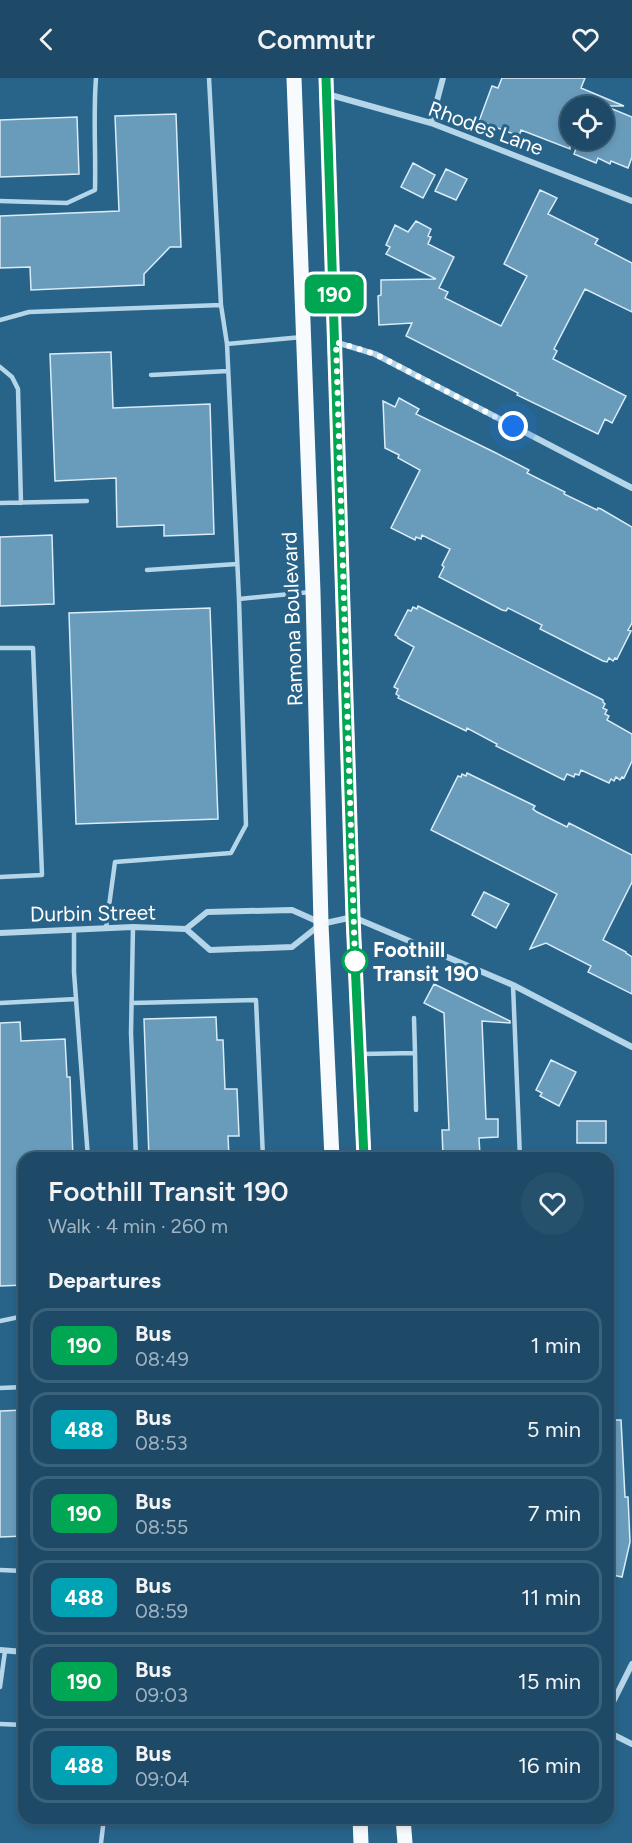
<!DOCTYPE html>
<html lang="en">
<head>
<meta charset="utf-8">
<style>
  :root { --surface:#1e4a67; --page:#26516d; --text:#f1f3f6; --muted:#a1b3c0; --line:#3c627b }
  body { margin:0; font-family:Figtree,sans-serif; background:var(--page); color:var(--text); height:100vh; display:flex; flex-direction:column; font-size:22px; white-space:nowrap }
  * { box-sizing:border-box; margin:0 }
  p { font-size:20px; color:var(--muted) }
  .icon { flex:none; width:33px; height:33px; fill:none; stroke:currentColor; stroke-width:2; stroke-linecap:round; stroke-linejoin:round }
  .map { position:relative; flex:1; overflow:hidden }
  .drawer { position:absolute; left:18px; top:1074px; width:596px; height:672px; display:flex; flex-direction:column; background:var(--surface); border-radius:18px; box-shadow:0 3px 9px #0003,0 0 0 2px var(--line) }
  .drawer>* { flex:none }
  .badge { padding:0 12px; border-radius:9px; font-size:21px; line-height:39px }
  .controls { position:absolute; left:560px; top:18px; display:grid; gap:12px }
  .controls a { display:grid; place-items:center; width:54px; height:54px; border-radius:50%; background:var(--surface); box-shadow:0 3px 9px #0003,0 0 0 2px var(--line); font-size:30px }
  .you { position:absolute; width:30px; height:30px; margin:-15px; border:4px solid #fff; border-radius:50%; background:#1a73e8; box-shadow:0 0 0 9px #1a73e833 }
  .map>.badge { position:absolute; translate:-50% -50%; box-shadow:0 0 0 3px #fff }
  h2 { padding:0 30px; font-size:22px; line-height:54px }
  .round { display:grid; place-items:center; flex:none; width:63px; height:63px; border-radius:32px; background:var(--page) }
  .summary { display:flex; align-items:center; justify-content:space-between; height:102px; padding:0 30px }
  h1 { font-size:28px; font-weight:600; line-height:45px }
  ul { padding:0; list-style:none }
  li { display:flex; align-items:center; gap:18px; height:75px; margin:0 12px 9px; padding:0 18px; border:3px solid var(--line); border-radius:18px }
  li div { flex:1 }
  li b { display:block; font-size:22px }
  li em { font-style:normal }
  li .badge { min-width:66px; font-weight:700; text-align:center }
  header { display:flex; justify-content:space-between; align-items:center; height:78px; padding:0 30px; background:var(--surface); font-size:27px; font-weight:600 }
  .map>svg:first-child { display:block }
</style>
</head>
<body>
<header><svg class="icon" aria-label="back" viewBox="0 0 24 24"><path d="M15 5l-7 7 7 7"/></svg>Commutr<svg class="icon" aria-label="heart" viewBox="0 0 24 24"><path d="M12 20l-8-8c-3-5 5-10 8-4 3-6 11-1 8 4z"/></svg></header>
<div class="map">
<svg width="632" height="1765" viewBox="0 0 632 1765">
  <rect width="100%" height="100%" fill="#286389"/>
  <path fill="#699bbb" stroke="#d9ecf7" stroke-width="1.5" d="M502,0h83l-4,10 43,18h-19l27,11v40l-4,11 -17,-7 -1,3 -12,-6 -2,5 -22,-9 5,-14h24v-34h-33v43l-49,-19 -2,6 -40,-15 13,-35 6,2z
    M176,36l5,133h-11l-26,27v11l-113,5 -1,-23 -30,1v-52l119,-5 -4,-95z
    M77,39l2,57 -79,3v-57z
    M413,85l22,12 -12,23 -22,-11z
    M446,91l21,10 -11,21 -21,-9z
    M540,112l17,8 -9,16 50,25 -3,5 37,19v49l-47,-23 -31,60 3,2 -4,8 73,37 -14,27 -7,-4 -7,15 -81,-39 1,-2 -112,-57 6,-13 -33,2 -1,-29 3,-1v-15l55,-1 -50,-25 4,-7 -4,-2 9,-20 13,7 8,-11 15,8 -3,7 3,1 -3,7 26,13 -15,31 9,4 -3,6 56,28 26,-50 -23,-12z
    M111,274l2,56 97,-4 4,130 -50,2v-11l-47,2 -1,-49 -61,3 -5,-127z
    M399,320l20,11 -3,5 78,38 35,18 -2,3 38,19 -1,2 33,16 1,-2 3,1 31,18v96l-4,7 3,1 -14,28 -2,-1 -2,3 -4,-3 -2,4 -4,-1 -63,-32 2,-4 -34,-17 -2,3 -4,-1 -63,-33 5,-10 -2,-2 8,-16 -28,-14 -1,4 -5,-2 -1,3 -24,-12 29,-58 -22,-12 1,-3 -14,-7 -2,-47 12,6z
    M52,457l2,69 -54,2v-69z
    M418,528l185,94v2l2,2 -2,4 4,2 -2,4 4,2 -2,4 25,14v27l-8,17 -2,-1 -2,3 -4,-3 -2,4 -3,-2 -2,4 -28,-13 -2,5 -4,-1 -1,3 -7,-3 -3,6 -68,-34 1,-2 -30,-16 -1,3 -68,-33 1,-2 -3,-2 2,-5 -4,-2 20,-40 -16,-9v-1l-3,-2 13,-25 3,1 2,-4 4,2z
    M210,530l8,211 -142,5 -7,-211z
    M467,695l64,31 4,2 -2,3 4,3 30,15 2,-4 63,32v27l-29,58 23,12v1l6,4v37l-44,-22 3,-6 -45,-23 -16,6 27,-55 -126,-64 27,-54 3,1 1,-3 4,2z
    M484,814l25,12 -13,24 -24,-13z
    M434,906l76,37v2l-28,-2 4,98h12v18l-19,1 1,17 -37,1 -1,-26h7l-5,-117 -20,-10z
    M216,939l1,23h6l2,49h12l2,47h-11l1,22h-80l-5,-139z
    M20,944l1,19 44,-2 2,38h3l3,81h-49v127l-24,1v-263z
    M551,982l25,12 -17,34 -19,-10 2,-3 -6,-3z
    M577,1043h29v22h-29z
    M24,1332v126l-24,1v-126z
    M608,1342h13l4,77h3l2,45 -8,35 -14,-3z"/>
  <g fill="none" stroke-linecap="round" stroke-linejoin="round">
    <path stroke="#b5d5e9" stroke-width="4.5" d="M209,0l12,227 6,39 75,-7
      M0,123l67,2 28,-13c1,-38 -2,-75 1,-112
      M0,242l29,-8 192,-7
      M227,266l12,255
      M0,289l12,10 6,12 3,114
      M151,297l77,-4
      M0,425l87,-2
      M147,492l90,-6
      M0,570h33l9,227 -42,2
      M133,849l-2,106 5,125
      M106,850l9,-66 116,-9 15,-28 -7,-226 72,-7
      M74,851v43l14,186
      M513,907l7,173
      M0,925l76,-4
      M132,925l124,-3 7,158
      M414,940l1,35
      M362,976l53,-1 1,57
      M0,1243l24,-5
      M0,1310l24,-1
      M0,1492l24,1
      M0,1609l5,-36
      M0,1646l24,1
      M101,1765l3,-25"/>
    <path stroke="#b5d5e9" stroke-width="6" d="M327,16l104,29 201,78
      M431,45l12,-45
      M335,264l40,12 257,134
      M186,851l21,-17 85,-2 29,13
      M0,855l133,-6 53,2 24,21 82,-3 29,-23 32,-7 160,68 119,62
      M0,1572l24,2
      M608,1634l24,-48
      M608,1654l24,12"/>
    <path stroke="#f8fbfe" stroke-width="15" d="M294,0l19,514 8,332 11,234
      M326,0l27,839 11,241
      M360,1740l1,25
      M403,1740l2,25"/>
  </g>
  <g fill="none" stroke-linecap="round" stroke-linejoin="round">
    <g stroke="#fff" stroke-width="14">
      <path id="line" d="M326,0l27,839 11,241"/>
    </g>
    <use href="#line" stroke="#00a651" stroke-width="9"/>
    <path stroke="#fff" stroke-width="6" stroke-dasharray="0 10.8" d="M355,883v2l-19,-621 39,12 138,72"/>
  </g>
  <circle fill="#fff" stroke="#00a651" stroke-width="3" cx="355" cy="883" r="12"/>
  <g text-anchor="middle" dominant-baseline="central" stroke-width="6" stroke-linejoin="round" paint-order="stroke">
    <g font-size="21" fill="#fff" stroke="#286389">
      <text transform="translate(486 50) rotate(20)">Rhodes Lane</text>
      <text transform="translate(292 541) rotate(-92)">Ramona Boulevard</text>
      <text transform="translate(93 835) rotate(-1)">Durbin Street</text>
    </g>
    <g font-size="21" font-weight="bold" fill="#fff" stroke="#286389" text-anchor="start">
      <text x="373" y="871">Foothill<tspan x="373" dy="24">Transit 190</tspan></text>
    </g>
  </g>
</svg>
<div class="controls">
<a><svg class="icon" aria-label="locate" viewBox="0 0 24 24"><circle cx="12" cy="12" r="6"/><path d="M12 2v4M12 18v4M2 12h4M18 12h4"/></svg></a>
</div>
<div class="you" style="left:513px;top:348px"></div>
<b class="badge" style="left:334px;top:216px;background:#00a651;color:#fff">190</b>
<section class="drawer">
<div class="summary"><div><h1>Foothill Transit 190</h1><p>Walk · 4 min · 260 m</p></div><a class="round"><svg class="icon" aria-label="heart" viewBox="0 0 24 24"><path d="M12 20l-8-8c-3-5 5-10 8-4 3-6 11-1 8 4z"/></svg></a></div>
<h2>Departures</h2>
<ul>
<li><span class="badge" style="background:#00a651;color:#fff">190</span><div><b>Bus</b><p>08:49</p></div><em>1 min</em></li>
<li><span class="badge" style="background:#00a3b4;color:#fff">488</span><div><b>Bus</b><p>08:53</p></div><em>5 min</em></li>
<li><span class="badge" style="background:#00a651;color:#fff">190</span><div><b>Bus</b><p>08:55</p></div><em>7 min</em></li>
<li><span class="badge" style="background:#00a3b4;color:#fff">488</span><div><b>Bus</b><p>08:59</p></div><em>11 min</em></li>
<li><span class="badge" style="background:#00a651;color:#fff">190</span><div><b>Bus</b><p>09:03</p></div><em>15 min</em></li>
<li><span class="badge" style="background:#00a3b4;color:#fff">488</span><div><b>Bus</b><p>09:04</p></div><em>16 min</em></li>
</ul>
</section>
</div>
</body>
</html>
